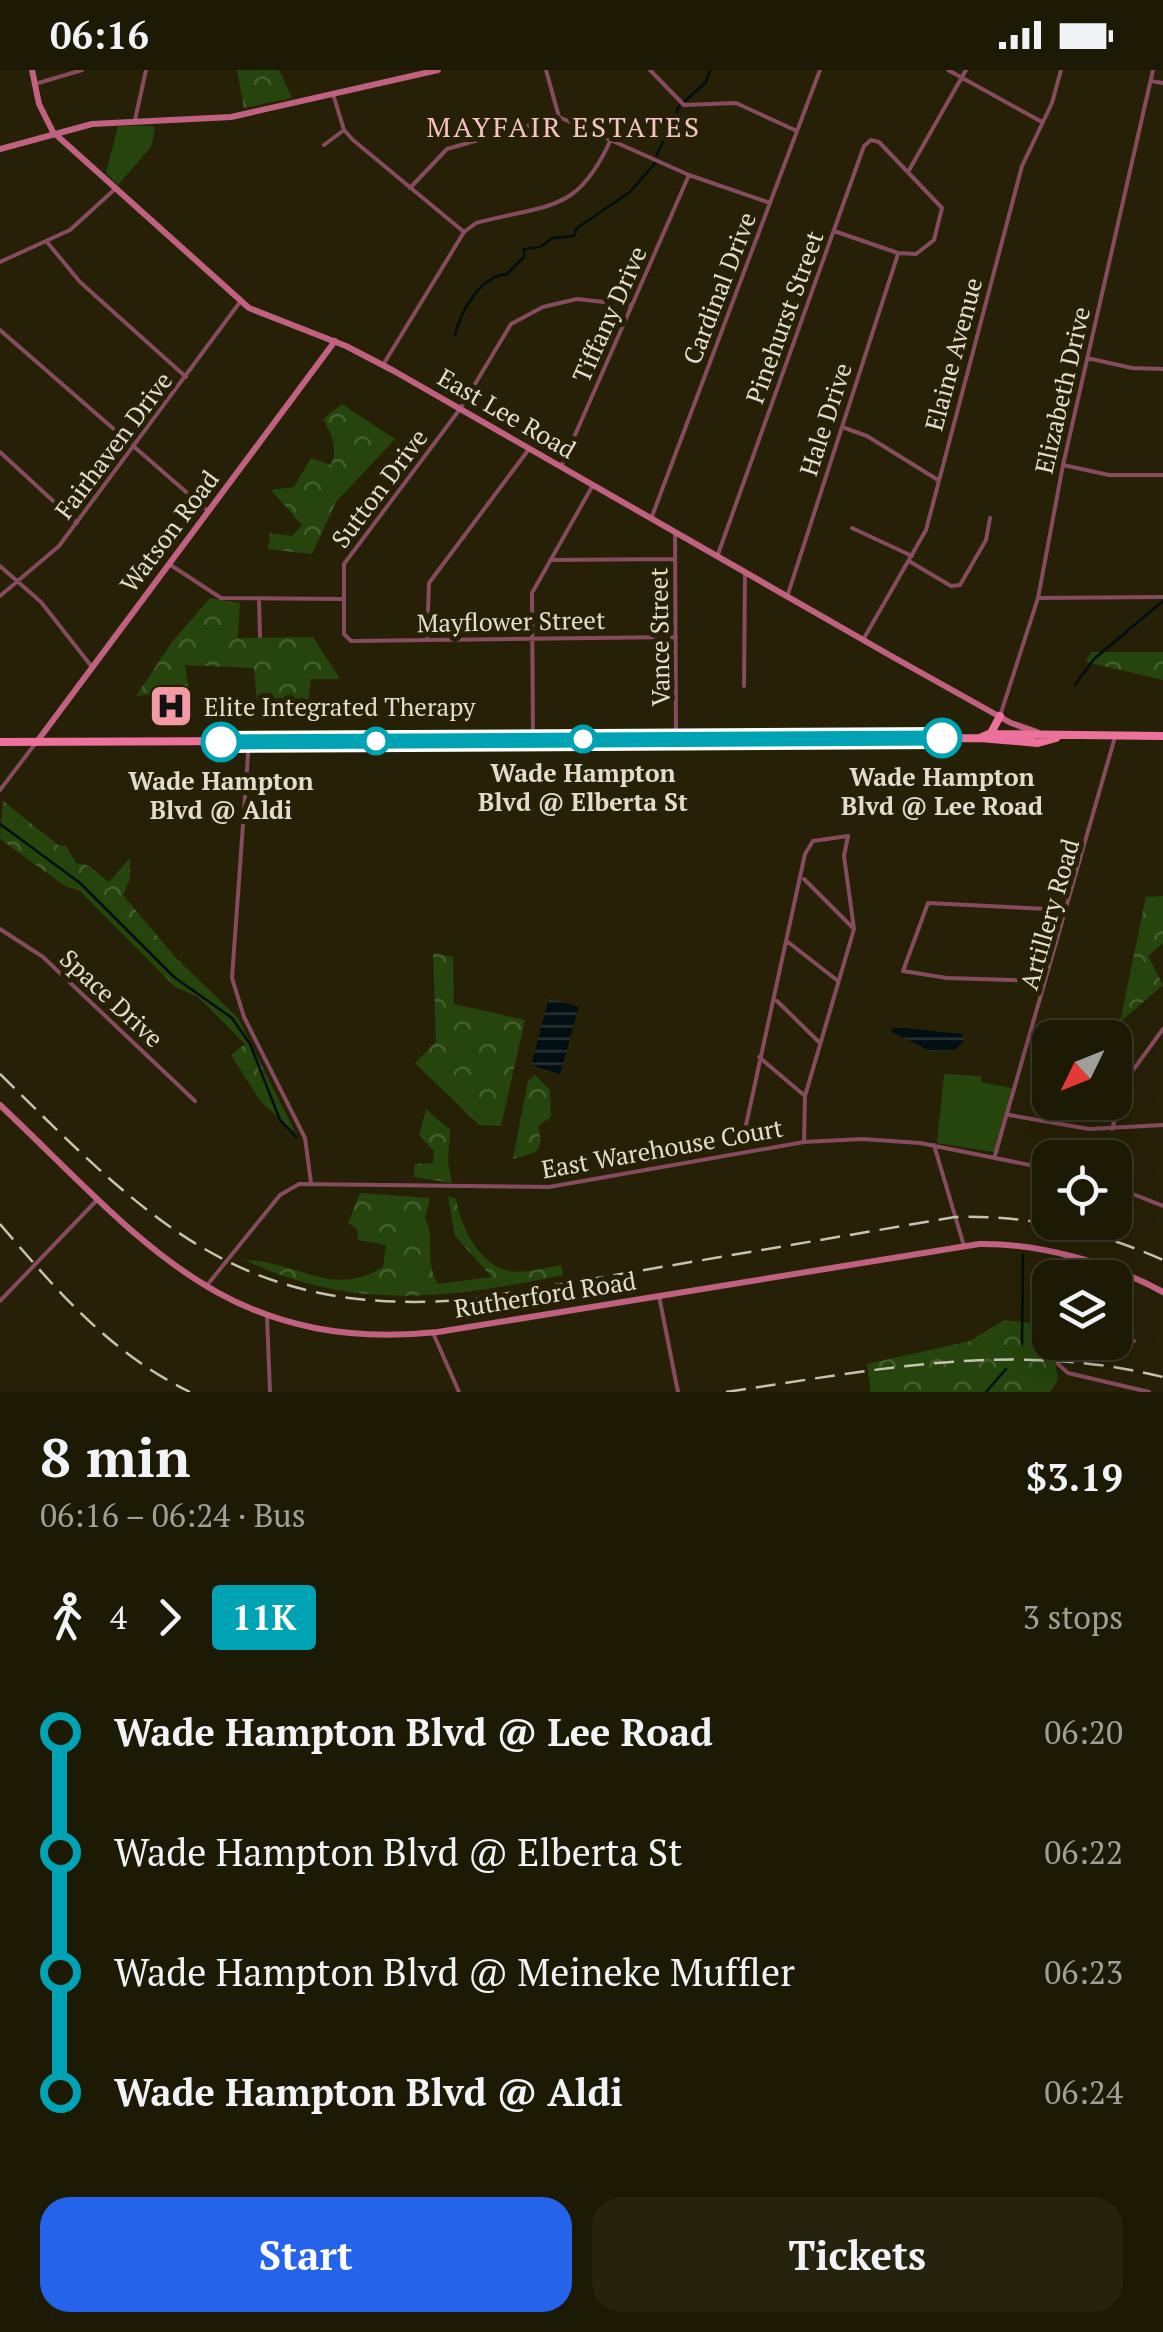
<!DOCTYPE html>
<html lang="en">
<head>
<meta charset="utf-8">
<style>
  :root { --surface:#1c1904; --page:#25220e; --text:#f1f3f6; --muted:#a0a09a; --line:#3a3826; --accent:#2563eb }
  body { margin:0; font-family:"PT Serif",serif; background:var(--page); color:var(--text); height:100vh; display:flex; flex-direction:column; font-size:38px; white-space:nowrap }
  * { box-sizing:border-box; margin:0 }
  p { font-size:32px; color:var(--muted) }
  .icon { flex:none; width:55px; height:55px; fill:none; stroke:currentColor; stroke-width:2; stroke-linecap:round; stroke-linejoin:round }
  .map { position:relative; height:1322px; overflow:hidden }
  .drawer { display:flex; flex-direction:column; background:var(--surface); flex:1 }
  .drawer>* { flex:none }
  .badge { padding:0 20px; border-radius:8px; font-size:35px; line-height:65px }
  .needle { width:65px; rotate:227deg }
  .controls { position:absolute; left:1032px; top:950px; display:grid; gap:20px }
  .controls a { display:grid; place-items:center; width:100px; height:100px; border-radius:20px; background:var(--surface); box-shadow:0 5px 25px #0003,0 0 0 2px var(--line); font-size:50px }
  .map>.badge { position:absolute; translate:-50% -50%; box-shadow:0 0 0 5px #fff }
  .legs { display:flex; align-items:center; gap:15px; height:110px; padding:0 40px; font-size:32px }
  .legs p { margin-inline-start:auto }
  .summary { display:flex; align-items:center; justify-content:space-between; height:170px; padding:0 40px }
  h1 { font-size:55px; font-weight:700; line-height:75px }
  .primary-button { display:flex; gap:20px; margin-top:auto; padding:20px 40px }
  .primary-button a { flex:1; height:115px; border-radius:30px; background:var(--accent); color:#fff; font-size:40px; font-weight:700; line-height:115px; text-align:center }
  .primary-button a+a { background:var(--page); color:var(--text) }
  ul { padding:0 40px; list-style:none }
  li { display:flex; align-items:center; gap:35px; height:120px; font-size:38px }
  li i { display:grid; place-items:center; width:15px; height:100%; margin:0 12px; background:currentColor }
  li i::after { content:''; width:25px; height:25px; margin:-12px; border:8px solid; border-radius:50%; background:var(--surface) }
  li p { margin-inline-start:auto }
  li:first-child i { background:linear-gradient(#0000 50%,currentColor 0) }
  li:last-child i { background:linear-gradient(currentColor 50%,#0000 0) }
  .status { display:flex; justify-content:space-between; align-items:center; height:70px; padding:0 50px; background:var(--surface); direction:ltr }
  .status svg { height:28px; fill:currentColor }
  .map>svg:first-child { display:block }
</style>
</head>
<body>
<div class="status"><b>06:16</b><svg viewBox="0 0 49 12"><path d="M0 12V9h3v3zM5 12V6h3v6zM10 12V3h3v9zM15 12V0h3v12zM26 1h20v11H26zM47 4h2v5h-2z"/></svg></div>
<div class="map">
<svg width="1163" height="1322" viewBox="0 0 1163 1322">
  <defs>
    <pattern id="forest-crowns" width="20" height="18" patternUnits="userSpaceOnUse" patternTransform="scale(2.5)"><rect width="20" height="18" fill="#25450c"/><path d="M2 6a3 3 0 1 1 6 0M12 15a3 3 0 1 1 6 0" fill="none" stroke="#445f2e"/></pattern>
    <pattern id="water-rules" width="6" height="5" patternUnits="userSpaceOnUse" patternTransform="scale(2.5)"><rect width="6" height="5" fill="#010e12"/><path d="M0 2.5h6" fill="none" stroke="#263133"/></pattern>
  </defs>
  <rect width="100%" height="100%" fill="#262106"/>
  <path fill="#25450c" d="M118,56h35l2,3 -4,18 -33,38 -12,-12z
    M944,1004l37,2v6l31,6 -13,65 -62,-10z"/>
  <path fill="url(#forest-crowns)" d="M237,0h42l13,28 -48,10z
    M342,334l53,35 -59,63 -24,52 -44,-5 2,-16 22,3 10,-11 -31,-35 23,-3 17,-29 20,7c7,-16 1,-31 -8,-46z
    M210,528l30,5 -2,35 75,-1 27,42h-29l-3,23 -51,-1 -3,-33 -69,-3 4,26 -53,5 36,-54z
    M1091,582h72v28l-77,-18z
    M3,731l55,44 8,1 10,17 11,2 22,17 21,-24v21l-7,16 52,62 63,61 57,114 -34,-30 -30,-47 14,-11 -47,-47 -23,-10 -95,-96 -15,-5 -65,-47z
    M1163,826v47l-15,13 15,29 -43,37 26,-125z
    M433,883l20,4 1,47 71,16 -24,106 -22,-1 -64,-62 21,-21z
    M535,1005l15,15 1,27 -13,9 3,15 -5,11 -23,7 15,-78z
    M426,1039l24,21 -2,32 4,21 -38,-6 1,-13 18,-1 1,-12 -15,-16z
    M360,1123l70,5 -5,20c11,23 -1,43 13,66l54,-7 -37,-41 -7,-40 8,3c4,25 21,63 49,71 16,5 39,-2 56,-5l2,10c-111,23 -211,37 -318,-15 53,1 86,39 138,7l3,-22 -28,-5 -1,-11 -9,-6z
    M1004,1250l46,5 8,55 -8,12h-179l-4,-28 103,-23z"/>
  <path fill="url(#water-rules)" d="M549,929l30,8 -19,67 -29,-9z
    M895,957l67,7 2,7 -9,9 -25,1 -40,-20z"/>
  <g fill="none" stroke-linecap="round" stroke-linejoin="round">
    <path stroke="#010e12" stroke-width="2.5" d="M684,32l22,-20 4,-12
      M657,85l22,-49
      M455,265c6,-25 26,-59 52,-61l17,-17v-8l16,-2 13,-9 21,-2 3,-8 53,-36 26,-30
      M1075,615l19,-26 69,-58
      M0,754l80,59 94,94 58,41 18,26 30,76 16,17
      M1022,1274l1,-89
      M986,1322l20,-23"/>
    <path stroke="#864b5e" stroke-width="4" d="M546,0l13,47 130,58 81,28
      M650,0l34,35 52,-2 61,28
      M948,0l94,52
      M1151,11l12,2
      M35,14l47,-14
      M333,24l11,36 9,10 111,92
      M135,50l11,-50
      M324,75l20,-15
      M908,102l58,-102
      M410,118l37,-39 112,-32
      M47,172l33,40 106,95
      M0,192l70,-32 45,-41
      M631,235l-54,-6 -34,8 -32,17 -51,85 -116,155v70l7,7 325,-4
      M0,260l208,181
      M1087,288l45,10 31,1
      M383,295l81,-133 12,-9c75,-20 102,-9 136,-86
      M842,357l25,9 71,44
      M0,382l77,71
      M1063,395l46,10h54
      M561,397l128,-292
      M651,449l169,-449
      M852,458l60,28
      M675,463l1,205
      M717,487l147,-411 7,-6 8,2 63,66 -8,32 -18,14 -18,-1 -64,-22
      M550,490l125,-1
      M909,491l42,25 9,-1 26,-45 4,-22
      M169,494l52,34 122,1
      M0,496l41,36 51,65
      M0,526l59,-50 181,-244
      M787,527l111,-343
      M1038,528l125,-1
      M259,529l1,37
      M427,570l2,-57 100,-134
      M863,570l63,-110 96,-364 30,-63 9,-33
      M744,616l1,-113
      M1000,646l38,-118 25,-133 90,-395
      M533,670l-1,-147 61,-108
      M249,671l-17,237 12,39 61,121 6,45
      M0,720l35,-46
      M804,809l50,50
      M0,859l43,28 152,144
      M788,872l50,39
      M1045,911l-98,-3 -44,-7 25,-68 140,7
      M777,931l43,42
      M759,987l46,39
      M1009,1045l80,14 74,-4
      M746,1055l59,-271 8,-13 35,-5 -4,20 10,73 -49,167 -1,46
      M1112,1059l16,-52 35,-48
      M934,1075l30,101
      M995,1085l120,-418
      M1115,1117l48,19
      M1077,1208l5,-16
      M208,1214l72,-89 19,-11 250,3 255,-45 58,-3 58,4 130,26
      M659,1226l19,96
      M0,1231l97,-101
      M267,1246l3,76
      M1115,1262l19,9
      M433,1263l26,59
      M1059,1272l-1,22 10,9 81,19"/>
    <path stroke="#c06181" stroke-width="6" d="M32,0l7,34 14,28 196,176 97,38 48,25 499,286 118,66 26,9
      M0,79l92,-25 139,-7 207,-47
      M36,673l299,-402
      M0,1035c140,132 223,249 438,227l541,-88c60,-1 131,19 184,48"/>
    <path stroke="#ec729c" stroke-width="8" d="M991,663l9,-17
      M980,668l9,-4 174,2
      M0,672l980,-4 58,5 18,-5"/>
    <path stroke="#c6c3b2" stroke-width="2.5" stroke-dasharray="20 10" stroke-linecap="butt" d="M0,1004c153,151 244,246 474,225l481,-82c75,-2 140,13 208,43
      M0,1154c57,67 110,129 190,168
      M726,1322c150,-22 287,-52 437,-15"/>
  </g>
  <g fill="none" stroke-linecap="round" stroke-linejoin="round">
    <g stroke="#fff" stroke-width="22">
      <path id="line-1" d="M221,672l721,-4"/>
    </g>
    <use href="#line-1" stroke="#00a3b4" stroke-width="15"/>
  </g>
  <defs>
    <g id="hospital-square" transform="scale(2.25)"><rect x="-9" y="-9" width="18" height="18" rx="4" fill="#f49aa4" stroke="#262106"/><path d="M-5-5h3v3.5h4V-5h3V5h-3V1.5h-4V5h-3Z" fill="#111"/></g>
  </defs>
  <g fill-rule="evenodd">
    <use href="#hospital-square" x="171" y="636"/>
  </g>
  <g fill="#fff" stroke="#00a3b4" stroke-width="5">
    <circle cx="942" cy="668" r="18"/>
    <circle cx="583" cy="669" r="12"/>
    <circle cx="376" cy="671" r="12"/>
    <circle cx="221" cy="672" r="18"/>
  </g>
  <g text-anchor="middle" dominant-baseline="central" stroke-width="10" stroke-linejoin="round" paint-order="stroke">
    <g font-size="25" fill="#e1decf" stroke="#262106">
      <text transform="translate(719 218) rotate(-69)">Cardinal Drive</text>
      <text transform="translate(609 244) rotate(-66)">Tiffany Drive</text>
      <text transform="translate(784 247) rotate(-70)">Pinehurst Street</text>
      <text transform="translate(953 284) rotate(-75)">Elaine Avenue</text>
      <text transform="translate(1062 320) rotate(-77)">Elizabeth Drive</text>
      <text transform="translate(507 343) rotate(30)">East Lee Road</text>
      <text transform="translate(825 349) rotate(-72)">Hale Drive</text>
      <text transform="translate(113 375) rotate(-53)">Fairhaven Drive</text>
      <text transform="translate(379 418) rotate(-53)">Sutton Drive</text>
      <text transform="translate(169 461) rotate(-53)">Watson Road</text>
      <text transform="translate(511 551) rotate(-1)">Mayflower Street</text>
      <text transform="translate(659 567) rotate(-91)">Vance Street</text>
      <text transform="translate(1049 844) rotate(-74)">Artillery Road</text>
      <text transform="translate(112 928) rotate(43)">Space Drive</text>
      <text transform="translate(662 1078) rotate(-10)">East Warehouse Court</text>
      <text transform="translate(545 1224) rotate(-9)">Rutherford Road</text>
    </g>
    <g font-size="25" fill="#e1decf" stroke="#262106" text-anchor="start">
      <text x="204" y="636">Elite Integrated Therapy</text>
    </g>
    <g font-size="25" font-weight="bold" fill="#e1decf" stroke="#262106">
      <text x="583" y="702">Wade Hampton<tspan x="583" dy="29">Blvd @ Elberta St</tspan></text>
      <text x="942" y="706">Wade Hampton<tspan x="942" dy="29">Blvd @ Lee Road</tspan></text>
      <text x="221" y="710">Wade Hampton<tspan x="221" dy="29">Blvd @ Aldi</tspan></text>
    </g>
    <g font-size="28" letter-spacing="2.5" fill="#f6c2c6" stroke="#262106">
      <text x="564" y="56">MAYFAIR ESTATES</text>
    </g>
  </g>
</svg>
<div class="controls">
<a><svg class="needle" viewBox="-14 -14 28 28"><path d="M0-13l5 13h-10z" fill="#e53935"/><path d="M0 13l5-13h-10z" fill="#a0a09a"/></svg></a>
<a><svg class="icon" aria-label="locate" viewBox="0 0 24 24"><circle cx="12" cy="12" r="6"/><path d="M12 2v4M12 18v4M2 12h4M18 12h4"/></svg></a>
<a><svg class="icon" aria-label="layers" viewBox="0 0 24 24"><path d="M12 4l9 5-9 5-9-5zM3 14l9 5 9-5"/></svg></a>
</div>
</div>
<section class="drawer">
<div class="summary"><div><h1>8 min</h1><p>06:16 – 06:24 · Bus</p></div><b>$3.19</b></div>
<div class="legs"><svg class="icon" aria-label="walk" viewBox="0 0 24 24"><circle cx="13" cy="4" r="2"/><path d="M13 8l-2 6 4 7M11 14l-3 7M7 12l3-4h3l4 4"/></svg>4<svg class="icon" aria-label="forward" viewBox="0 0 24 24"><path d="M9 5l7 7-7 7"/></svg><b class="badge" style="background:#00a3b4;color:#fff">11K</b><p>3 stops</p></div>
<ul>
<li><i style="color:#00a3b4"></i><b>Wade Hampton Blvd @ Lee Road</b><p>06:20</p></li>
<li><i style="color:#00a3b4"></i><span>Wade Hampton Blvd @ Elberta St</span><p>06:22</p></li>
<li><i style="color:#00a3b4"></i><span>Wade Hampton Blvd @ Meineke Muffler</span><p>06:23</p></li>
<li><i style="color:#00a3b4"></i><b>Wade Hampton Blvd @ Aldi</b><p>06:24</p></li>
</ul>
<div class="primary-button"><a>Start</a><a>Tickets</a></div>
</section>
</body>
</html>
